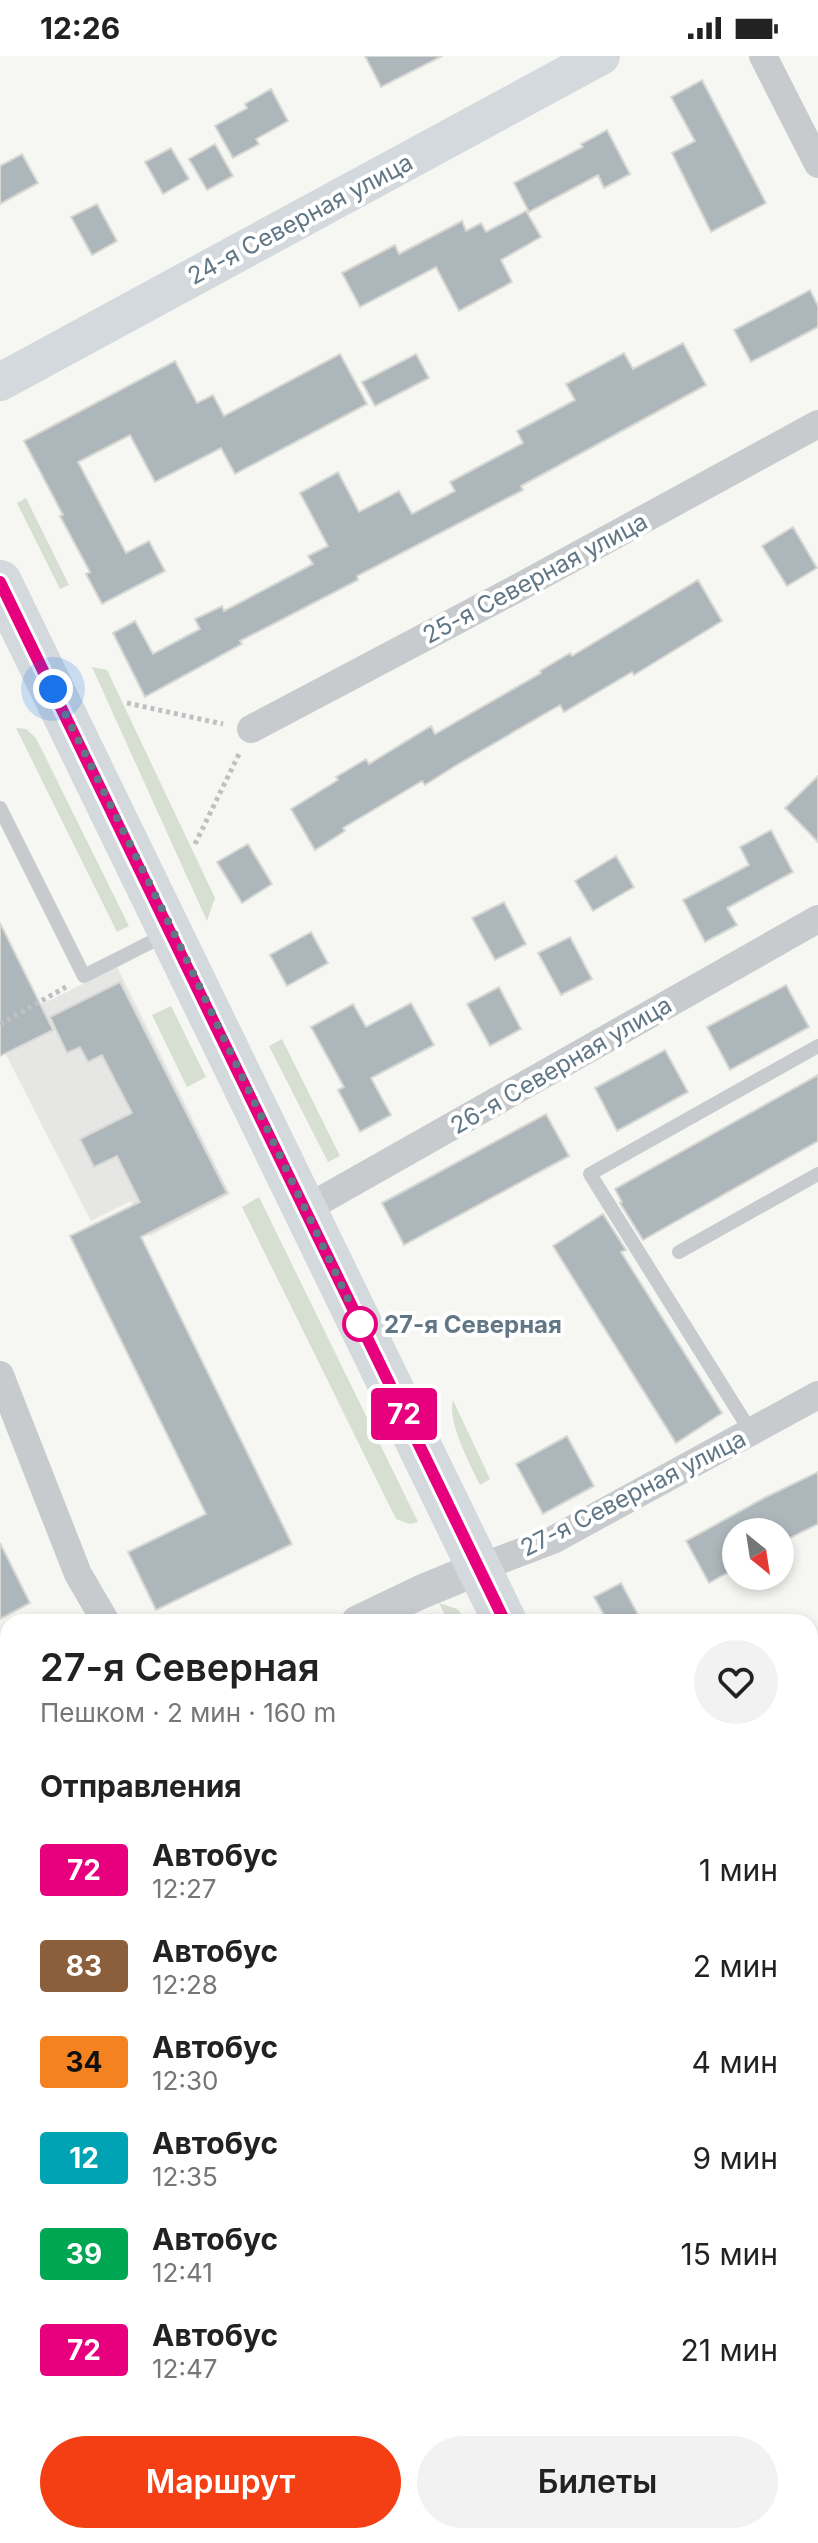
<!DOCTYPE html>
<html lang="ru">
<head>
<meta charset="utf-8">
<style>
  :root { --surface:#fff; --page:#f2f2f2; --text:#222; --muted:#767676; --accent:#f43e13 }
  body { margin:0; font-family:Inter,sans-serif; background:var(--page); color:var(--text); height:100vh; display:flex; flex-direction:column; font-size:30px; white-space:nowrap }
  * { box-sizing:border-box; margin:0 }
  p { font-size:26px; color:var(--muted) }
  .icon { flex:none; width:44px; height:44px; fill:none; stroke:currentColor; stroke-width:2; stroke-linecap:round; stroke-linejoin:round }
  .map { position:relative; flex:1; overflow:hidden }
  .side { position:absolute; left:0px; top:1558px; width:818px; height:930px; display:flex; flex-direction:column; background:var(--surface); border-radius:24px 24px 0 0; box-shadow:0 4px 12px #0003 }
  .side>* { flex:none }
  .badge { padding:0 16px; border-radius:6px; font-size:28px; line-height:52px }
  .needle { width:52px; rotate:150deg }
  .tools { position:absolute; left:722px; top:1462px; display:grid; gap:16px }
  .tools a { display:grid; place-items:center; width:72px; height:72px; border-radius:50%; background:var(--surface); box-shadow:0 4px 12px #0003; font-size:40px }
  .you { position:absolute; width:40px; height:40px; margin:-20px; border:6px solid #fff; border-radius:50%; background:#1a73e8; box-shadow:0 0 0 12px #1a73e833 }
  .map>.badge { position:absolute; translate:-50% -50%; box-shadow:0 0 0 4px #fff }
  h2 { padding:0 40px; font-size:30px; line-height:72px }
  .round { display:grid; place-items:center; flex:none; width:84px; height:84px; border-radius:42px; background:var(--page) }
  .headline { display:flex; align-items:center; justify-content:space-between; height:136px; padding:0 40px }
  h1 { font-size:38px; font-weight:600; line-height:60px }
  .primary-button { display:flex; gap:16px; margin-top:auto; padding:16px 40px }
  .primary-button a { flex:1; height:92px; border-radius:48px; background:var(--accent); color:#fff; font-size:32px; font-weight:600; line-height:92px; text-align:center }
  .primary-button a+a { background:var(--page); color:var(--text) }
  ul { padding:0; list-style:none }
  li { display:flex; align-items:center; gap:24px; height:96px; padding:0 40px }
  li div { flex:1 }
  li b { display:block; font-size:30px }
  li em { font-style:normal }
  li .badge { min-width:88px; font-weight:700; text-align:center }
  .status { display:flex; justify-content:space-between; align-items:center; height:56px; padding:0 40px; background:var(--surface); direction:ltr }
  .status svg { height:22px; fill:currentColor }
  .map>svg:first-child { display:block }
</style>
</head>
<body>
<div class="status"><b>12:26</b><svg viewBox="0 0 49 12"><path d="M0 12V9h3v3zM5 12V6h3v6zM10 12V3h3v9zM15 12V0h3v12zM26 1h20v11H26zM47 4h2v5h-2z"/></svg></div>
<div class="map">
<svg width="818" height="2487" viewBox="0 0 818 2487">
  <rect width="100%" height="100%" fill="#f6f6f2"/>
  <path fill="#e6e7e5" d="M117,911l113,227 -80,42 -19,-35 -40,20 -91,-178v-18z"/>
  <path fill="#d7ded2" d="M26,442l43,87 -9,4 -43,-86z
    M92,611l15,3 108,228 -8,23z
    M16,672l10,1 10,9 93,188 -12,6z
    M171,950l35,71 -19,10 -35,-72z
    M282,983l58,117 -12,6 -59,-116z
    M259,1141l159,325 -8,2 -14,-5 -154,-312z
    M453,1344l37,79 -10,6c-10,-21 -33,-63 -27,-85z
    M439,1547l18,6 12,13h-21z
    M810,2267l8,15v40l-8,-16z"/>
  <path fill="#adb6bb" stroke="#d7d7d4" stroke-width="2" d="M365,0h77l-61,31z
    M702,24l64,123 -55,29 -39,-79 23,-12 -24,-44z
    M271,33l17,32 -32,18 3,5 -26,14 -18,-32 32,-18 -2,-4z
    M607,74l23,44 -26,14 -6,-13 -69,37 -15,-29 69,-36 -2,-3z
    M215,88l18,32 -26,14 -18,-31z
    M171,92l18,31 -26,15 -18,-32z
    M22,98l16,29 -38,21v-38z
    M97,148l20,37 -25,14 -21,-38z
    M526,155l15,26 -40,23 11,22 -53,29 -23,-44 -76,40 -18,-34 53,-28 4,9 63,-33 4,10 15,-8 5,9z
    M810,234l8,16v21l-67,35 -17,-32z
    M683,287l23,42 -185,101 2,4 -166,86 1,4 -118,61 2,3 -97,53 -32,-64 22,-12 18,33 47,-25 -5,-10 27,-13 2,5 89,-47 -5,-8 20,-10 -28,-53 38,-21 21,40 40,-21 13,23 43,-23 -5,-9 73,-39 -6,-12 58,-31 -9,-16 58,-31 9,16z
    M340,298l27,50 -132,70 -14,-26 -66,34 -25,-47 -52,27 48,91 23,-12 16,30 -63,33 -16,-30 4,-2 -30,-56 3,-1 -39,-74 151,-80 22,42 16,-8 11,21z
    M416,298l13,24 -54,28 -13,-24z
    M793,471l24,41 -30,18 -25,-40z
    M698,524l24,41 -88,54 -2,-3 -68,40 -4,-7 -105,61 -30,19 -3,-4 -79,47 2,3 -30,19 -24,-41 47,-29 -2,-3 30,-18 3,5 62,-38 4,8 106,-61 -1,-2 30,-18 2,3z
    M818,720v66l-33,-34z
    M771,774l22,42 -66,36 10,17 -32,17 -22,-42 66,-35 -9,-18z
    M248,788l24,40 -30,19 -25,-41z
    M616,800l18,31 -41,24 -18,-30z
    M504,846l22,42 -31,16 -23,-42z
    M0,867l53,107 -53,26z
    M311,876l17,31 -41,23 -17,-31z
    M570,881l22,42 -31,16 -23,-42z
    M120,926l107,211 -86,44 151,307 -136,66 -28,-58 78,-38 -136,-278 70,-34 -23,-46 -23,11 -14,-28 52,-26 -30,-58 -14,7 -8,-15 -13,6 -17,-36z
    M786,929l23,42 -79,43 -23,-43z
    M499,931l22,42 -31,17 -23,-42z
    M411,947l23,42 -63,33 20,37 -31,17 -22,-42 6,-3 -33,-60 42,-23 13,23z
    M665,994l23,42 -71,39 -22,-43z
    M818,1019v66l-175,99 -23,-37 2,-1 -7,-13z
    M546,1058l23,42 -165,89 -22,-42z
    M603,1158l23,36 -5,2 101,161 -46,30 -123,-197z
    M567,1380l27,50 -51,28 -27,-50z
    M818,1416v52l-38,19v-11h-44v36l-27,15 -23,-42 78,-43z
    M0,1487l30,60 -30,16z
    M621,1527l21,39h-34l-14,-25z"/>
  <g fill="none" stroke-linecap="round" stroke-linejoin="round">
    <path stroke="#bec1c3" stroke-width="5" stroke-dasharray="4 4" stroke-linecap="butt" d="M127,647l96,21
      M195,788l45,-92
      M0,968l66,-37
      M0,2175l8,-4
      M0,2186l8,15
      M0,2230l8,16
      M150,2480l4,7"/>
    <path stroke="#c8cbce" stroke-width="14" d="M0,752l84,168 85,-43
      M679,1196l139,-78
      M751,1376l-161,-258 228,-128
      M196,2480l4,7
      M222,2487l13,-7
      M619,2487l13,-7"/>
    <path stroke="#c8cbce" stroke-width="28" d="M763,0l55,108
      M251,673l265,-140 302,-165
      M304,1154l514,-291
      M0,1319l78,199 28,48
      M479,1512l74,-28 265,-145
      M810,1765l8,-4
      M0,2088l8,16
      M0,2289l8,16
      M97,2480l4,7"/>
    <path stroke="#c8cbce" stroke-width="34" d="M358,1566l63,-30 58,-24
      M0,1742l8,-5"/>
    <path stroke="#d3d9dd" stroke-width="38" d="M0,326l601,-326"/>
    <path stroke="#d3d9dd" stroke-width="44" d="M0,526c171,345 336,693 505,1040
      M810,2195l8,16"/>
  </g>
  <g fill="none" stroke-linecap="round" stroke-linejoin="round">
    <g stroke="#fff" stroke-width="18">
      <path id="line" d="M0,526c171,345 337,693 505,1040"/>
    </g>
    <use href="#line" stroke="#e6007e" stroke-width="12"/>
    <path stroke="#627786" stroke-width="8" stroke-dasharray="0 14.4" d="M53,633l120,242 187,393"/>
  </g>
  <circle fill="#fff" stroke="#e6007e" stroke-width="4" cx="360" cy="1268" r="16"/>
  <g text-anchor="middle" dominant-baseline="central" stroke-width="8" stroke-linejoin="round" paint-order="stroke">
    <g font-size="24" fill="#627786" stroke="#fff">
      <text transform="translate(300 163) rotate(-28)">24-я Северная улица</text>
      <text transform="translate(535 522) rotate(-28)">25-я Северная улица</text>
      <text transform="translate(561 1009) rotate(-30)">26-я Северная улица</text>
      <text transform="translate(633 1437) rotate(-27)">27-я Северная улица</text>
    </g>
    <g font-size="24" font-weight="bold" fill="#627786" stroke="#fff" text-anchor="start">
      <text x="384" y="1268">27-я Северная</text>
    </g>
  </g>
</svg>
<div class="tools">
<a><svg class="needle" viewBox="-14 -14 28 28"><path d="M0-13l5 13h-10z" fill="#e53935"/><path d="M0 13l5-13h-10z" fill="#767676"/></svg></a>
</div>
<div class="you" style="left:53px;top:633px"></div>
<b class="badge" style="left:404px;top:1358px;background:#e6007e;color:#fff">72</b>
<section class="side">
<div class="headline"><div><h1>27-я Северная</h1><p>Пешком · 2 мин · 160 m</p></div><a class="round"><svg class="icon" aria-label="heart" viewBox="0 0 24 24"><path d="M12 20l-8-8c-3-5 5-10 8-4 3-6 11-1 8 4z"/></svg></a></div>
<h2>Отправления</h2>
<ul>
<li><span class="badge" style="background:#e6007e;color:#fff">72</span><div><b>Автобус</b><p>12:27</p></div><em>1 мин</em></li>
<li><span class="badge" style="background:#8b5e3c;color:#fff">83</span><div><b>Автобус</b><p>12:28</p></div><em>2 мин</em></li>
<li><span class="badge" style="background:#f58220;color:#111">34</span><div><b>Автобус</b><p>12:30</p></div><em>4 мин</em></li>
<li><span class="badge" style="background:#00a3b4;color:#fff">12</span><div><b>Автобус</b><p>12:35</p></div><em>9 мин</em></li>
<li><span class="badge" style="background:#00a651;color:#fff">39</span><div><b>Автобус</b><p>12:41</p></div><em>15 мин</em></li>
<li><span class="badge" style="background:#e6007e;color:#fff">72</span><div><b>Автобус</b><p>12:47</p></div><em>21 мин</em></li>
</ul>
<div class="primary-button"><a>Маршрут</a><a>Билеты</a></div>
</section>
</div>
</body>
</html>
